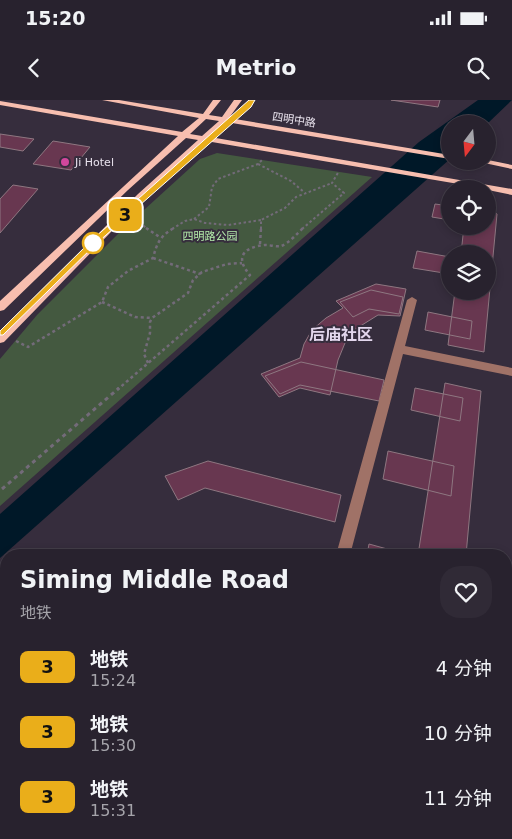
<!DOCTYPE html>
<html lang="zh">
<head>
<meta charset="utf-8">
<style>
  :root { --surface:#28222e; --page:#302a36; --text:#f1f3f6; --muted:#a5a4aa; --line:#443f4a }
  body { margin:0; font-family:"DejaVu Sans","Noto Sans SC",sans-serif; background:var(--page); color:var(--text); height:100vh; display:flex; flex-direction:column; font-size:19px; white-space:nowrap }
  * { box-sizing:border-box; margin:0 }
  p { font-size:16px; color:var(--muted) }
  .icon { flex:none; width:28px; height:28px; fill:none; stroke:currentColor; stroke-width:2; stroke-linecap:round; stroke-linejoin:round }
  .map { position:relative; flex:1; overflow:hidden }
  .drawer { position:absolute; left:0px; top:449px; width:512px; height:291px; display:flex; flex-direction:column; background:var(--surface); border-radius:20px 20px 0 0; box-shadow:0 2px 8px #0003,0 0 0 1px var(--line) }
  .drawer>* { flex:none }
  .badge { padding:0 10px; border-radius:8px; font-size:18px; line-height:32px }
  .needle { width:32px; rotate:196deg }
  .tools { position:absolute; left:441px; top:15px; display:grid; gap:10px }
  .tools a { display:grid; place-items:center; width:55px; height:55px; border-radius:50%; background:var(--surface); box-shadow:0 2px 8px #0003,0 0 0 1px var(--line); font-size:25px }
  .map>.badge { position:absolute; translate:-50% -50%; box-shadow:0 0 0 2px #fff }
  .round { display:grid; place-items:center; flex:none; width:52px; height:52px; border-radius:20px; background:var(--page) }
  .overview { display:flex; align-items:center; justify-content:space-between; height:85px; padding:0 20px }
  h1 { font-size:24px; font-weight:700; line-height:38px }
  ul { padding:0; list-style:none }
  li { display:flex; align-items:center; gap:15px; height:65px; padding:0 20px }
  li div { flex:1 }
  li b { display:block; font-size:19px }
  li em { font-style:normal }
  li .badge { min-width:55px; font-weight:700; text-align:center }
  .status { display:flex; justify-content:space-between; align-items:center; height:35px; padding:0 25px; background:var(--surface); direction:ltr }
  .status svg { height:14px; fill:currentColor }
  header { display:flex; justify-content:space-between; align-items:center; height:65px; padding:0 20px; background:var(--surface); font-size:22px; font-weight:700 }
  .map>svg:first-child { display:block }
</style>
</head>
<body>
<div class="status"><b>15:20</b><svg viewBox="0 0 49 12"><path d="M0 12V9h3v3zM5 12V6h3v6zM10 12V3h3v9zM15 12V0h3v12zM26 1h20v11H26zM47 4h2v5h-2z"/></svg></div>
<header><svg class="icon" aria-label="back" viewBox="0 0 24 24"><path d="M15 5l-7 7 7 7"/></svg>Metrio<svg class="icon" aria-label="search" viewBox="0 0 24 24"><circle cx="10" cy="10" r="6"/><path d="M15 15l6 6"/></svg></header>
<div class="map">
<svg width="512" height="739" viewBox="0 0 512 739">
  <rect width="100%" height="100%" fill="#362d3d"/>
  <path fill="#445940" d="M217,53l155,24 -372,329v-147l37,-44 86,-86 77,-70z"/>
  <path fill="#001828" d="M478,0h34l-25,24h-37v35l-450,399v-44l419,-372z"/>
  <path fill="#683750" stroke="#8e7781" d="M391,0h49l-2,7z
    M0,34l34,5 -11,12 -23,-4z
    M53,41l37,6 -19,23 -38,-6z
    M13,85l25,4 -38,44v-34z
    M435,104l15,2v14l-18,-3z
    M488,106l9,8 -13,138 -36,-7 7,-54h33v-37h-27l3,-28h24z
    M417,151l33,6v17l-37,-6z
    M376,184l30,5 -6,27 -22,-1 -24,15 -9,13 -7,17 -8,35 -30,-7 -21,9 -18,-23 39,-16 4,-14 8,-14 14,-12 17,-10 -7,-7z
    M371,190l32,7 -4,17 -30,-5 -16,8 -13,-15z
    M428,212l44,9 -2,18 -45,-9z
    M301,262l83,18 -5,21 -79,-16 -20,9 -15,-18z
    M445,283l36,8 -15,164h-48z
    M415,288l48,10 -3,23 -49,-11z
    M388,351l66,15 -3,30 -68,-17z
    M208,361l133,34 -6,27 -130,-34 -27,12 -13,-24z
    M369,444l40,11h-42z
    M0,681l6,2v51h61l-2,5 -65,-1z"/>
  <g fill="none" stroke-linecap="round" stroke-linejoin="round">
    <path stroke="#736b79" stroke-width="2" stroke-dasharray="2.5 2.5" stroke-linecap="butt" d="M258,64l33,17 14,12
      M194,119l15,-12 3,-20 6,-8 40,-15 5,-5
      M135,120l13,9
      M172,129l13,-8 9,-2 11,4 23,2 33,-5
      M261,129v-9l24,-12 11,-11 36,-14
      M302,129l42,-36 -12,-10 7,-12"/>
    <path stroke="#736b79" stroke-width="2.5" stroke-dasharray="3 3" stroke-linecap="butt" d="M146,128l15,10
      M260,144l1,-16
      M153,158l47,16
      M102,202l33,15 17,1
      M16,241l12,6 74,-45 6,-15 20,-16 25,-13c4,-15 7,-22 21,-30
      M148,263l-4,-9 6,-21v-11l2,-4 36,-25 5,-13 9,-8 25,-8 15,-1
      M117,290l133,-115c-16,-18 -6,-28 15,-30 5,0 12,2 16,1 7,-2 17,-13 22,-18"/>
    <path stroke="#736b79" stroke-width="3" stroke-dasharray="4 4" stroke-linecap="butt" d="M2,389l117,-101"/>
    <path fill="#a07267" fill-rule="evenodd" d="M412,197l5,3 -12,46 107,22v8l-109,-22 -53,201h-14l71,-255z
      M512,499v105l-6,3v-104z
      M0,590l6,2v16l-6,-2z
      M506,733l1,6h-18v-5z
      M82,734h18l-2,5h-18z
      M417,734h32l2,5h-32z"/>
    <path fill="#f7beaf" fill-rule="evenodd" d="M102,0h17l84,14 10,-14h8l-12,15 13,2 12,-17h8l-13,18 221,37v4l-224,-37 -16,15 302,52v6l-24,-5v-1l-282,-48 -62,57 -140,144 -4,1v-11l138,-138 60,-54 -12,-2 -58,52 -124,120 -4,1v-10l178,-165 -178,-31v-4l182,31 17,-14zM206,19l13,2 -17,15 -12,-2z
      M488,60l24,5v4l-37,-8z"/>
  </g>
  <path fill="#eaae1a" stroke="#fff" d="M249,0h6l-4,7 -154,136 -94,92h-3v-4l92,-91z"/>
  <circle fill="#d1479c" stroke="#362d3d" stroke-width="2" cx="65" cy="62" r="5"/>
  <circle fill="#fff" stroke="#eaae1a" stroke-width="2.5" cx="93" cy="143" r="10"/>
  <g text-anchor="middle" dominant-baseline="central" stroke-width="4" stroke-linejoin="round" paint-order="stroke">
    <g font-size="11" fill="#e8e2ed" stroke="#362d3d">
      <text transform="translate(294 20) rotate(9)">四明中路</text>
    </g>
    <g font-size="11" fill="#e8e2ed" stroke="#362d3d" text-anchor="start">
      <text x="75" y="62">Ji Hotel</text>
    </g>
    <g font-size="11" fill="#b5eeab" stroke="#362d3d">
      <text x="210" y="136">四明路公园</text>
    </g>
    <g font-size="16" font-weight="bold" fill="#e3d7ed" stroke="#362d3d">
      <text x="341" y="234">后庙社区</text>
    </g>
  </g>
</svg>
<div class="tools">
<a><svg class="needle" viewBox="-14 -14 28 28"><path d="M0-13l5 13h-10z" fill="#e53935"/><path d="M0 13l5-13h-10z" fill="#a5a4aa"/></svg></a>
<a><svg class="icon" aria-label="locate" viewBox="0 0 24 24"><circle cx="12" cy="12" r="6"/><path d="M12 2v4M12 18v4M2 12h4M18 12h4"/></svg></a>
<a><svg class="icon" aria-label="layers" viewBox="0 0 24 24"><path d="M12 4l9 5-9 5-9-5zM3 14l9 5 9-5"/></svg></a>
</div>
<b class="badge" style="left:125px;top:115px;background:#eaae1a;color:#111">3</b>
<section class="drawer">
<div class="overview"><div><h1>Siming Middle Road</h1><p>地铁</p></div><a class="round"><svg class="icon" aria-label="heart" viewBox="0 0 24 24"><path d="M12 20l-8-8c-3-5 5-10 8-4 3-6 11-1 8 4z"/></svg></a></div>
<ul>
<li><span class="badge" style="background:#eaae1a;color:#111">3</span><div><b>地铁</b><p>15:24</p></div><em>4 分钟</em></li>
<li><span class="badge" style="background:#eaae1a;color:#111">3</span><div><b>地铁</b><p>15:30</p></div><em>10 分钟</em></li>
<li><span class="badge" style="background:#eaae1a;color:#111">3</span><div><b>地铁</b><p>15:31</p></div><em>11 分钟</em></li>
</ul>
</section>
</div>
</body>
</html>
